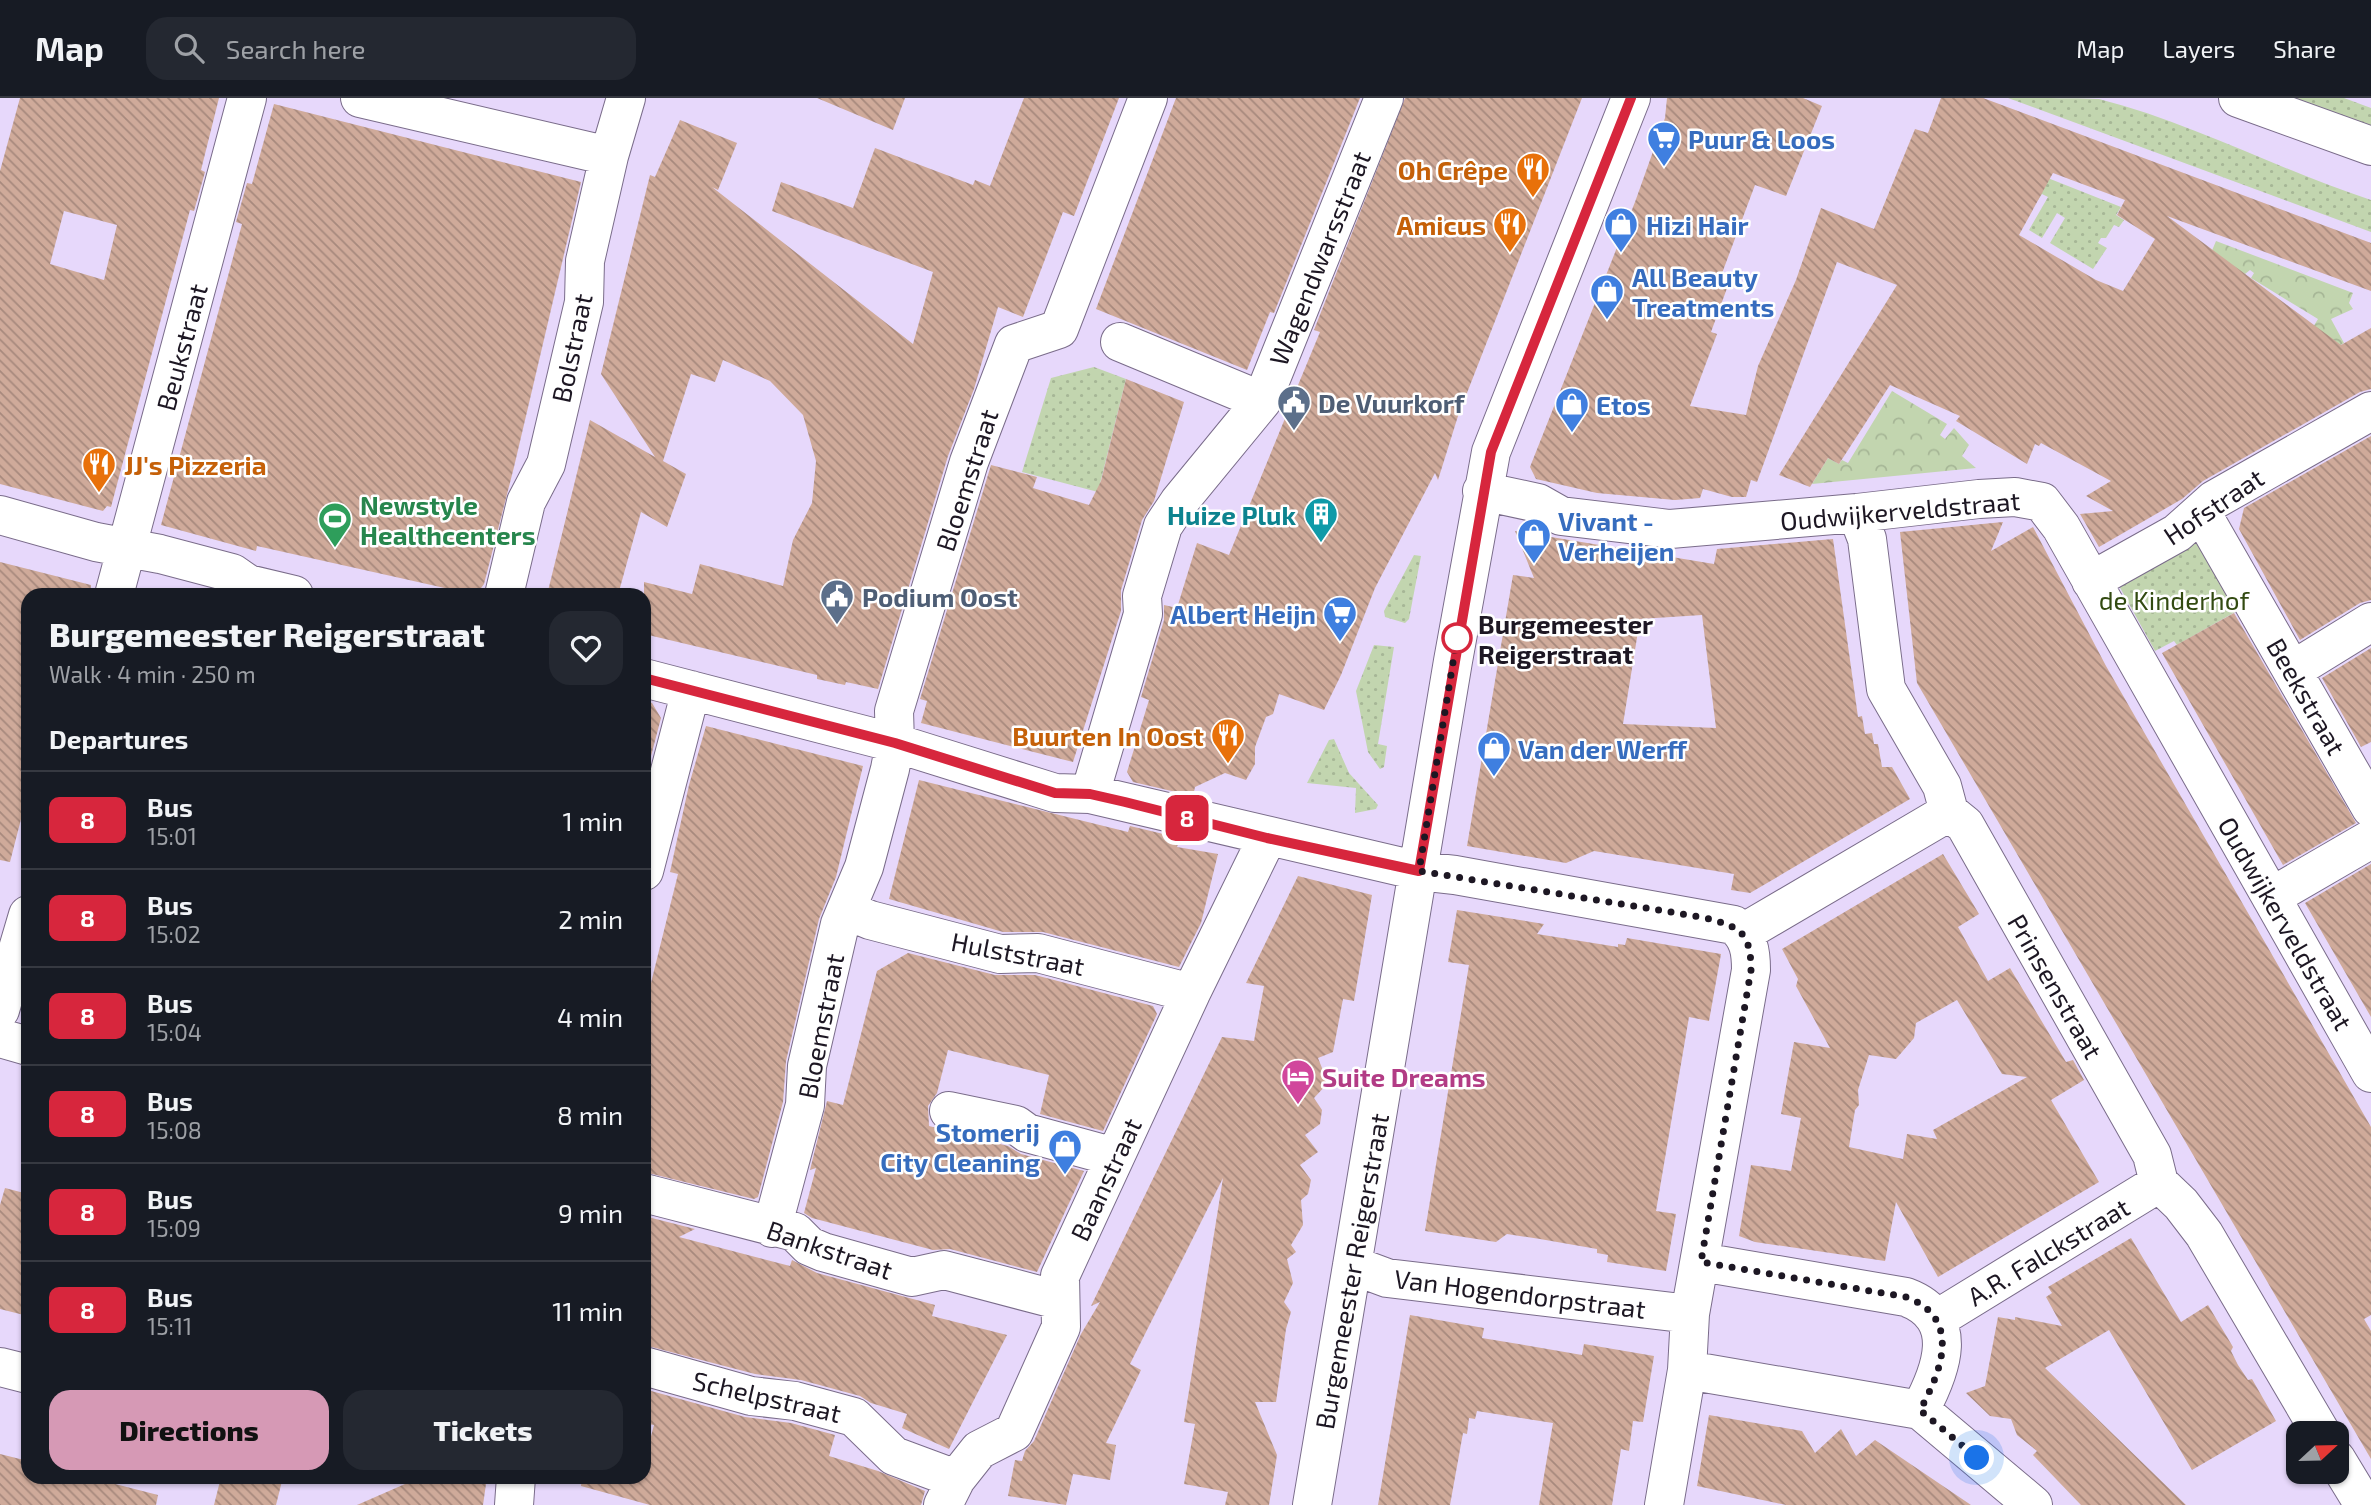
<!DOCTYPE html>
<html lang="en">
<head>
<meta charset="utf-8">
<style>
  :root { --surface:#171b24; --page:#242831; --text:#f1f3f6; --muted:#9ea1a6; --line:#363941; --accent:#d699b5 }
  body { margin:0; font-family:"Exo 2",sans-serif; background:var(--page); color:var(--text); height:100vh; display:flex; flex-direction:column; font-size:26px; white-space:nowrap }
  * { box-sizing:border-box; margin:0 }
  p { font-size:23px; color:var(--muted) }
  .icon { flex:none; width:38px; height:38px; fill:none; stroke:currentColor; stroke-width:2; stroke-linecap:round; stroke-linejoin:round }
  .map { position:relative; flex:1; overflow:hidden }
  .details { position:absolute; left:21px; top:490px; width:630px; height:896px; display:flex; flex-direction:column; background:var(--surface); border-radius:21px; box-shadow:0 2px 5px #0004 }
  .details>* { flex:none }
  .badge { padding:0 14px; border-radius:10px; font-size:24px; line-height:46px }
  .needle { width:46px; rotate:68deg }
  .buttons { position:absolute; left:2286px; top:1323px; display:grid; gap:14px }
  .buttons a { display:grid; place-items:center; width:63px; height:63px; border-radius:14px; background:var(--surface); box-shadow:0 2px 5px #0004; font-size:35px }
  .you { position:absolute; width:35px; height:35px; margin:-18px; border:5px solid #fff; border-radius:50%; background:#1a73e8; box-shadow:0 0 0 10px #1a73e833 }
  .map>.badge { position:absolute; translate:-50% -50%; box-shadow:0 0 0 4px #fff }
  h2 { padding:0 28px; font-size:26px; line-height:63px }
  .round { display:grid; place-items:center; flex:none; width:74px; height:74px; border-radius:21px; background:var(--page) }
  .headline { display:flex; align-items:center; justify-content:space-between; height:119px; padding:0 28px }
  h1 { font-size:33px; font-weight:800; line-height:52px }
  .primary-button { display:flex; gap:14px; margin-top:auto; padding:14px 28px }
  .primary-button a { flex:1; height:80px; border-radius:21px; background:var(--accent); color:#111; font-size:28px; font-weight:800; line-height:80px; text-align:center }
  .primary-button a+a { background:var(--page); color:var(--text) }
  ul { padding:0; list-style:none }
  li { display:flex; align-items:center; gap:21px; height:98px; padding:0 28px; border-top:2px solid var(--line) }
  li div { flex:1 }
  li b { display:block; font-size:26px }
  li em { font-style:normal }
  li .badge { min-width:77px; font-weight:700; text-align:center }
  header { display:flex; align-items:center; gap:42px; box-sizing:border-box; height:98px; padding:0 35px; background:var(--surface); border-bottom:2px solid var(--line) }
  header strong { font-size:33px }
  nav { display:flex; gap:38px; margin-inline-start:auto; font-size:24px }
  .search { width:490px; height:63px; background:var(--page); display:flex; align-items:center; gap:18px; box-sizing:border-box; padding:0 24px; border-radius:21px; color:var(--muted); font-size:26px }
  .map>svg:first-child { display:block }
</style>
</head>
<body>
<header>
<strong>Map</strong>
<div class="search"><svg class="icon" aria-label="search" viewBox="0 0 24 24"><circle cx="10" cy="10" r="6"/><path d="M15 15l6 6"/></svg>Search here</div>
<nav><a>Map</a><a>Layers</a><a>Share</a></nav>
</header>
<div class="map">
<svg width="2371" height="1407" viewBox="0 0 2371 1407">
  <defs>
    <pattern id="green-dots" width="8" height="8" patternUnits="userSpaceOnUse" patternTransform="scale(1.75)"><rect width="8" height="8" fill="#c2d5af"/><path d="M2 2h.1M6 6h.1" fill="none" stroke="#a6b696" stroke-width="1.8" stroke-linecap="round"/></pattern>
    <pattern id="forest-crowns" width="20" height="18" patternUnits="userSpaceOnUse" patternTransform="scale(1.75)"><rect width="20" height="18" fill="#c2d5af"/><path d="M2 6a3 3 0 1 1 6 0M12 15a3 3 0 1 1 6 0" fill="none" stroke="#a6b696"/></pattern>
    <pattern id="building-back-hatch" width="6" height="6" patternUnits="userSpaceOnUse" patternTransform="scale(1.75)"><rect width="6" height="6" fill="#cfaa9a"/><path d="M-1 5l2 2M0 0l6 6M5-1l2 2" fill="none" stroke="#a7897d"/></pattern>
  </defs>
  <rect width="100%" height="100%" fill="#e7d8fb"/>
  <path fill="url(#green-dots)" d="M2008,0c24,0 70,0 91,1 94,24 180,71 272,101v32z
    M2286,0h58l27,10v21z
    M2010,65l111,44 -5,8 8,5 -5,7 -5,-2 -8,13h-5l-3,5 9,5 -14,21 -43,-26 15,-25 -8,-5 -15,25 -13,-8 19,-33 -6,-3 -4,6z
    M1094,269l32,12 -28,113 -76,-20 29,-94z
    M2195,441l42,72 -60,34 -3,-4 -19,10 -37,-67z
    M1414,457l7,1 -12,63 -4,4 -20,-6 -1,-6z
    M1374,547l20,2 -16,97 9,2 -3,21 -4,2 -12,-17 -12,-61z
    M1334,641l15,34 29,32 -2,4 -21,4 1,-25 -49,-5 22,-43z"/>
  <path fill="url(#forest-crowns)" d="M2216,143l137,52 -4,10 4,6 -22,10 13,24 -64,38 38,-62 -67,-41 3,-5 -4,-3 -5,4 -34,-21z
    M1892,293l55,33 -7,11 5,4 9,-11 15,17 -7,11 14,12 -164,16 16,-26 11,6 3,-4 6,3z"/>
  <path fill="url(#building-back-hatch)" fill-rule="evenodd" d="M20,0h199l-18,72 4,2 -11,39 -4,-1 -79,297 -4,-1 -4,5 -103,-27v-313zM64,113l53,14 -13,55 -54,-16z
    M817,0h88l-12,32z
    M1024,0h95l-45,118 -11,-4 -40,105 -25,-10 -24,82 -26,67 -70,233 -32,-7 -1,3 -28,-6v-4l-173,-41v-52l48,12 8,-30 83,22 10,-46 19,-37 4,-42 -13,-46 -33,-34 -47,-21 -8,22 -24,-8 -28,87 23,13 -19,53 -26,-15 -23,83h-71l43,-175 65,37 -54,-83 49,-199 5,2 25,-57 57,23 -19,47 -6,-3 201,157 20,-72 -161,-61 9,-29 72,26 22,-60 98,37 2,-5 15,6z
    M1176,0h184l-86,215 -4,-1 -23,58 -151,-61z
    M1405,0h177l-124,318 -20,64 -3,-7 -60,115 -34,87 -17,35 -45,-16 -6,20 -7,3 -11,30v17l-9,16 -21,-7 -30,14 -2,9 -60,-14 -6,-10 22,-72 -8,-3 23,-77v-15l13,3 20,-65 32,12 57,-139 18,-23 -8,-3 24,-58 -6,-2z
    M1667,0h136l19,8 -36,90 -31,-11 -34,91 9,4 -19,52 6,2 -27,72 56,9 12,-49 38,-86 25,-72 53,21 41,-100 13,4 13,-35h42l388,145v48l-204,-75 174,129 30,-17v61l-11,3 -157,89 -21,18 -83,48 -19,-33 33,-3 -27,-15 25,-15 -70,-38 -2,3 -4,-2 -8,20 -71,-43 4,-5 -70,-31 -51,79 -11,-6 -18,29 -31,-12 118,-190 -60,-23 -80,220 -6,-2 -5,17h-14l-29,-8 -3,9 -25,2 -78,-7 -61,-14 -6,-12 105,-265 30,-84zM2053,75l72,27 -8,15 38,24 -32,52 -27,-11 -77,-45z
    M274,6l307,78 -67,285 -30,117 -8,11 -219,-49 -1,5 -95,-26 81,-301 -6,-2 11,-39 5,1z
    M1126,281l58,23 -30,99 -12,19 -21,70v21l-48,151 -152,-39 6,-22 -7,-2 71,-234 46,12 -4,11 56,17 12,-24z
    M2371,338v164l-11,3 -60,37 -61,-111 5,-21z
    M2003,424l-12,29 42,-24 73,139 265,461v188l-7,4 7,12v128l-454,-776 -17,-151z
    M1515,433l199,33 3,-15 116,-10 25,178 4,-1 3,18 7,-1 2,11h4l4,23h10l18,32 -160,94 -19,-3 3,-16 -140,-23 -28,12 -99,-17 46,-271 21,3zM1702,517l14,113 -93,-4 17,-105z
    M0,464l91,23 -1,10h-62v197l-18,70 -10,-2z
    M2234,515l122,210 -73,42 -121,-212z
    M2371,550v94l-10,5 -39,-69z
    M644,603l8,2 9,15 -15,57z
    M706,628l157,40 -27,111 -17,42 -33,142 -3,41 -25,95 -4,2 -110,-27v-161l34,-137 -8,-2 19,-87z
    M919,682l209,52 2,-6 50,12 -3,9 41,7 -17,69 -22,44 -136,-35h-40l-114,-33z
    M1943,756l36,60 -21,13 30,54 22,-13 56,94 7,-2 11,20 -33,20 48,82 -161,95 -42,-75 -11,59 -130,-19 -16,-6 12,-71 40,6 10,-53 -20,-4 13,-72 36,6 -34,-62 2,-7 -16,-30zM1957,902l45,74 25,3 -94,53 4,9 -30,-5 -4,25 -54,-12 6,-37 4,-5 -1,-15 11,-35 27,4 18,-21 2,-15z
    M2371,766v153l-66,-114z
    M1298,778l74,19 -18,106 -11,-2 -10,53 -15,6 10,25 -14,15 8,12 -2,14 -15,11 13,17 -18,13 11,15 -3,14 -7,6 2,25 -12,20 5,7 -9,7 6,24 -9,19 7,10 -5,17 -10,73h-21l22,53 -8,50h-44l3,-13 -44,-8 11,-60 -11,-2 39,-244 -93,186 11,6 -35,73 10,2 -6,35 -37,-6 -7,31 -58,-9 7,-36 7,1 3,-10 9,-10 47,-107 19,-32 -9,4 131,-269 32,4 10,-55 -18,-3z
    M1457,812l87,14 -7,10 81,13v-3l7,1 2,-7 94,16 -12,67 -20,-4 -33,194 20,3 -10,57 -59,-9 1,-7 -11,-2v-4l-57,-10 -33,-5 -11,8 -71,-11 44,-266 -21,-3z
    M908,855l87,22h40l118,31 4,8 -54,117 -63,-17 9,-39 -101,-25 -11,43 -9,13 1,20 79,20 13,8 63,17 -47,101 -87,-23 -17,1 -121,-32 -8,-5 12,-45 -6,2 17,-69 16,4 34,-134z
    M5,1090l23,6v122l-28,-7v-104z
    M644,1118l51,13 -16,8 111,29 2,-6 25,13 118,32 -3,11 75,19 -58,114 -47,-21 5,-14 -36,-11 -11,-7 -59,-16 -46,-6 -111,-29z
    M2131,1140l50,84 27,-17 25,42 -2,4 7,14 10,15 4,-1 24,42 -84,49 -83,-140 -64,38 141,137h-105l-48,-50 4,-4 -20,-16 -6,-16 -21,-3 -24,-23 19,-7 13,-69 17,3v-3l47,9 -16,-29 6,-4 -4,-6z
    M1410,1217l74,13 -2,10 48,8 52,9 2,-11 70,12 -11,66 -10,-1 -4,30 -8,-2 -9,56h-73l14,-82 -76,-12 -2,8 -6,-1 -2,16 -4,-1 -13,72h-72z
    M644,1291l101,28 46,6 44,12 -6,21 49,15 47,20 -4,14h-271l-69,-19 1,-9h62v-14l10,-38 -10,-2z
    M1709,1317l93,16 13,22 26,-24 15,27 19,-16 96,65h-185l-89,-19z
    M0,1356l28,7v16h60l70,18 -2,10h-156z
    M221,1379h62l-7,28h-62z
    M421,1379h66l-4,28h-126z"/>
  <g fill="none" stroke-linecap="round" stroke-linejoin="round">
    <g stroke="#7a6c8a" stroke-width="40">
      <path id="minor" d="M360,0l249,58
        M2238,0l133,48
        M1120,244l142,59
        M1482,393l56,12 23,13 109,13 187,-16 122,-14 36,-2 27,5 19,25 310,546
        M2201,414l170,296
        M1857,415l10,26 19,150 56,97 7,26 16,13 187,330 7,28 22,21 23,30 117,199
        M0,417l96,27 64,12 72,19 16,11 46,11
        M2091,483l86,-48 37,-33 157,-89
        M114,497l133,-497
        M504,497l22,-93 20,-38 38,-162 1,-41 24,-105 17,-58
        M2293,572l78,-48
        M644,580l251,65 160,50 35,1 329,77 36,4 279,50c15,13 17,26 17,45l-61,344 -3,56 -23,135
        M1090,696l53,-180 -1,-18 21,-70 16,-24 83,-101 122,-303
        M644,773l47,-181
        M2271,799l100,-58
        M846,812l24,10 130,34 38,-1 153,40
        M1743,835l206,-121
        M0,912l28,-95
        M0,940l28,8
        M949,1013l67,14 11,8 88,24
        M644,1095l151,39 14,14 14,6 89,25 32,-7 114,30
        M772,1130l33,-123 2,-39 33,-142 24,-57 26,-98 5,-26 -1,-32 75,-249 45,-118 45,-15 89,-231
        M1701,1164l205,35c56,21 35,74 14,113
        M1352,1167l35,13 303,36
        M1937,1221l222,-136
        M644,1268l107,30 44,5 59,16 40,39 62,23
        M0,1269l28,7
        M1687,1272l233,40 113,95
        M2336,1361l28,46
        M514,1407l2,-28
        M943,1407l13,-26 23,-29 35,-18 47,-105 -1,-51 131,-283 76,-155
        M1312,1407l141,-844 38,-209 140,-354"/>
    </g>
    <use href="#minor" stroke="#fff" stroke-width="38"/>
  </g>
  <g fill="none" stroke-linecap="round" stroke-linejoin="round">
    <g stroke="#fff" stroke-width="16">
      <path id="line" d="M644,580l251,65 160,50 35,1 35,8 142,36 152,33 72,-419 140,-354"/>
    </g>
    <use href="#line" stroke="#d7263d" stroke-width="10"/>
    <path stroke="#1d1723" stroke-width="7" stroke-dasharray="0 12.6" d="M1457,540l-38,233 282,46c36,9 50,12 50,53l-50,292 205,35c56,21 36,73 14,113l57,48"/>
  </g>
  <defs>
    <g id="supermarket-pin" transform="scale(1.75)"><path d="M0 17L-7.5 6A9.5 9.5 0 1 1 7.5 6Z" fill="#3f7fe0" stroke="#fff"/><path d="M-6-5.5h2.5l.6 2H6L4.5 2H-2.5L-4.4-4H-6ZM-1.5 3.2a1.3 1.3 0 1 0 .1 0ZM3 3.2a1.3 1.3 0 1 0 .1 0Z" fill="#fff"/></g>
    <g id="restaurant-pin" transform="scale(1.75)"><path d="M0 17L-7.5 6A9.5 9.5 0 1 1 7.5 6Z" fill="#e8710a" stroke="#fff"/><path d="M-5-6h1v4h1v-4h1v4h1v-4h1v5L-1.5 .5V6h-2V.5L-5-1ZM5-6V6H3V1.5H1.5Q1.5-4 5-6Z" fill="#fff"/></g>
    <g id="shop-pin" transform="scale(1.75)"><path d="M0 17L-7.5 6A9.5 9.5 0 1 1 7.5 6Z" fill="#3f7fe0" stroke="#fff"/><path d="M-5-2.5h2.3a2.7 3.5 0 0 1 5.4 0H5L5.5 6h-11ZM-1.5-2.5h3a1.5 2.3 0 0 0-3 0Z" fill="#fff"/></g>
    <g id="civic-pin" transform="scale(1.75)"><path d="M0 17L-7.5 6A9.5 9.5 0 1 1 7.5 6Z" fill="#5c6f8a" stroke="#fff"/><path d="M-.6-6.5H3V-4.5H.6V-3L4-1V1h2V6H-6V1h2V-1L-.6-3ZM-1.2 2.5V6h2.4V2.5Z" fill="#fff"/></g>
    <g id="building-pin" transform="scale(1.75)"><path d="M0 17L-7.5 6A9.5 9.5 0 1 1 7.5 6Z" fill="#0f9aa8" stroke="#fff"/><path d="M-4-6H4V6H1V3H-1V6H-4ZM-2.5-4.3h1.7v1.8h-1.7ZM.8-4.3h1.7v1.8H.8ZM-2.5-1h1.7V.8h-1.7ZM.8-1h1.7V.8H.8Z" fill="#fff"/></g>
    <g id="stadium-pin" transform="scale(1.75)"><path d="M0 17L-7.5 6A9.5 9.5 0 1 1 7.5 6Z" fill="#2e9e5b" stroke="#fff"/><path d="M0-5a6.5 5 0 1 0 0 10a6.5 5 0 1 0 0-10ZM-3.5-1.8h7v3.6h-7Z" fill="#fff"/></g>
    <g id="hotel-pin" transform="scale(1.75)"><path d="M0 17L-7.5 6A9.5 9.5 0 1 1 7.5 6Z" fill="#d1479c" stroke="#fff"/><path d="M-6-4.5h1.5V1H6V5H4.5V3h-9V5H-6ZM-4 0a1.8 1.8 0 1 1 3.6 0ZM.5 0V-2.5h3Q6-2.5 6 0Z" fill="#fff"/></g>
  </defs>
  <g fill-rule="evenodd">
    <use href="#supermarket-pin" x="1664" y="40"/>
    <use href="#restaurant-pin" x="1533" y="71"/>
    <use href="#restaurant-pin" x="1510" y="126"/>
    <use href="#shop-pin" x="1621" y="126"/>
    <use href="#shop-pin" x="1607" y="193"/>
    <use href="#civic-pin" x="1294" y="304"/>
    <use href="#shop-pin" x="1572" y="306"/>
    <use href="#restaurant-pin" x="99" y="366"/>
    <use href="#building-pin" x="1321" y="416"/>
    <use href="#stadium-pin" x="335" y="421"/>
    <use href="#shop-pin" x="1534" y="437"/>
    <use href="#civic-pin" x="837" y="498"/>
    <use href="#supermarket-pin" x="1340" y="515"/>
    <use href="#restaurant-pin" x="1228" y="637"/>
    <use href="#shop-pin" x="1494" y="650"/>
    <use href="#hotel-pin" x="1298" y="978"/>
    <use href="#shop-pin" x="1065" y="1048"/>
  </g>
  <circle fill="#fff" stroke="#d7263d" stroke-width="3.5" cx="1457" cy="540" r="14"/>
  <g text-anchor="middle" dominant-baseline="central" stroke-width="5" stroke-linejoin="round" paint-order="stroke">
    <g font-size="26" font-weight="bold" fill="#366cbe" stroke="#fff" text-anchor="start">
      <text x="1688" y="40">Puur &amp; Loos</text>
      <text x="1646" y="126">Hizi Hair</text>
      <text x="1632" y="178">All Beauty<tspan x="1632" dy="30">Treatments</tspan></text>
      <text x="1596" y="306">Etos</text>
      <text x="1558" y="422">Vivant -<tspan x="1558" dy="30">Verheijen</tspan></text>
      <text x="1316" y="515" text-anchor="end">Albert Heijn</text>
      <text x="1518" y="650">Van der Werff</text>
      <text x="1040" y="1033" text-anchor="end">Stomerij<tspan x="1040" dy="30">City Cleaning</tspan></text>
    </g>
    <g font-size="26" font-weight="bold" fill="#c56008" stroke="#fff" text-anchor="end">
      <text x="1508" y="71">Oh Crêpe</text>
      <text x="1486" y="126">Amicus</text>
      <text x="124" y="366" text-anchor="start">JJ's Pizzeria</text>
      <text x="1204" y="637">Buurten In Oost</text>
    </g>
    <g font-size="26" fill="#1d1723" stroke="#fff">
      <text transform="translate(1319 160) rotate(-68)">Wagendwarsstraat</text>
      <text transform="translate(181 249) rotate(-75)">Beukstraat</text>
      <text transform="translate(571 250) rotate(-78)">Bolstraat</text>
      <text transform="translate(966 382) rotate(-72)">Bloemstraat</text>
      <text transform="translate(2213 408) rotate(-34)">Hofstraat</text>
      <text transform="translate(1900 412) rotate(-5)">Oudwijkerveldstraat</text>
      <text transform="translate(2307 598) rotate(60)">Beekstraat</text>
      <text transform="translate(2286 825) rotate(60)">Oudwijkerveldstraat</text>
      <text transform="translate(1018 855) rotate(11)">Hulststraat</text>
      <text transform="translate(2056 888) rotate(60)">Prinsenstraat</text>
      <text transform="translate(820 928) rotate(-79)">Bloemstraat</text>
      <text transform="translate(1105 1081) rotate(-65)">Baanstraat</text>
      <text transform="translate(830 1151) rotate(19)">Bankstraat</text>
      <text transform="translate(2048 1153) rotate(-31)">A.R. Falckstraat</text>
      <text transform="translate(1351 1173) rotate(-80)">Burgemeester Reigerstraat</text>
      <text transform="translate(1520 1195) rotate(7)">Van Hogendorpstraat</text>
      <text transform="translate(767 1298) rotate(13)">Schelpstraat</text>
    </g>
    <g font-size="26" font-weight="bold" fill="#4e5e75" stroke="#fff" text-anchor="start">
      <text x="1318" y="304">De Vuurkorf</text>
      <text x="862" y="498">Podium Oost</text>
    </g>
    <g font-size="26" font-weight="bold" fill="#27864d" stroke="#fff" text-anchor="start">
      <text x="360" y="406">Newstyle<tspan x="360" dy="30">Healthcenters</tspan></text>
    </g>
    <g font-size="26" font-weight="bold" fill="#0d838f" stroke="#fff" text-anchor="end">
      <text x="1296" y="416">Huize Pluk</text>
    </g>
    <g font-size="26" fill="#324a11" stroke="#fff">
      <text x="2174" y="501">de Kinderhof</text>
    </g>
    <g font-size="26" font-weight="bold" fill="#1d1723" stroke="#fff" text-anchor="start">
      <text x="1478" y="525">Burgemeester<tspan x="1478" dy="30">Reigerstraat</tspan></text>
    </g>
    <g font-size="26" font-weight="bold" fill="#b23c85" stroke="#fff" text-anchor="start">
      <text x="1322" y="978">Suite Dreams</text>
    </g>
  </g>
</svg>
<div class="buttons">
<a><svg class="needle" viewBox="-14 -14 28 28"><path d="M0-13l5 13h-10z" fill="#e53935"/><path d="M0 13l5-13h-10z" fill="#9ea1a6"/></svg></a>
</div>
<div class="you" style="left:1977px;top:1360px"></div>
<b class="badge" style="left:1187px;top:720px;background:#d7263d;color:#fff">8</b>
<section class="details">
<div class="headline"><div><h1>Burgemeester Reigerstraat</h1><p>Walk · 4 min · 250 m</p></div><a class="round"><svg class="icon" aria-label="heart" viewBox="0 0 24 24"><path d="M12 20l-8-8c-3-5 5-10 8-4 3-6 11-1 8 4z"/></svg></a></div>
<h2>Departures</h2>
<ul>
<li><span class="badge" style="background:#d7263d;color:#fff">8</span><div><b>Bus</b><p>15:01</p></div><em>1 min</em></li>
<li><span class="badge" style="background:#d7263d;color:#fff">8</span><div><b>Bus</b><p>15:02</p></div><em>2 min</em></li>
<li><span class="badge" style="background:#d7263d;color:#fff">8</span><div><b>Bus</b><p>15:04</p></div><em>4 min</em></li>
<li><span class="badge" style="background:#d7263d;color:#fff">8</span><div><b>Bus</b><p>15:08</p></div><em>8 min</em></li>
<li><span class="badge" style="background:#d7263d;color:#fff">8</span><div><b>Bus</b><p>15:09</p></div><em>9 min</em></li>
<li><span class="badge" style="background:#d7263d;color:#fff">8</span><div><b>Bus</b><p>15:11</p></div><em>11 min</em></li>
</ul>
<div class="primary-button"><a>Directions</a><a>Tickets</a></div>
</section>
</div>
</body>
</html>
